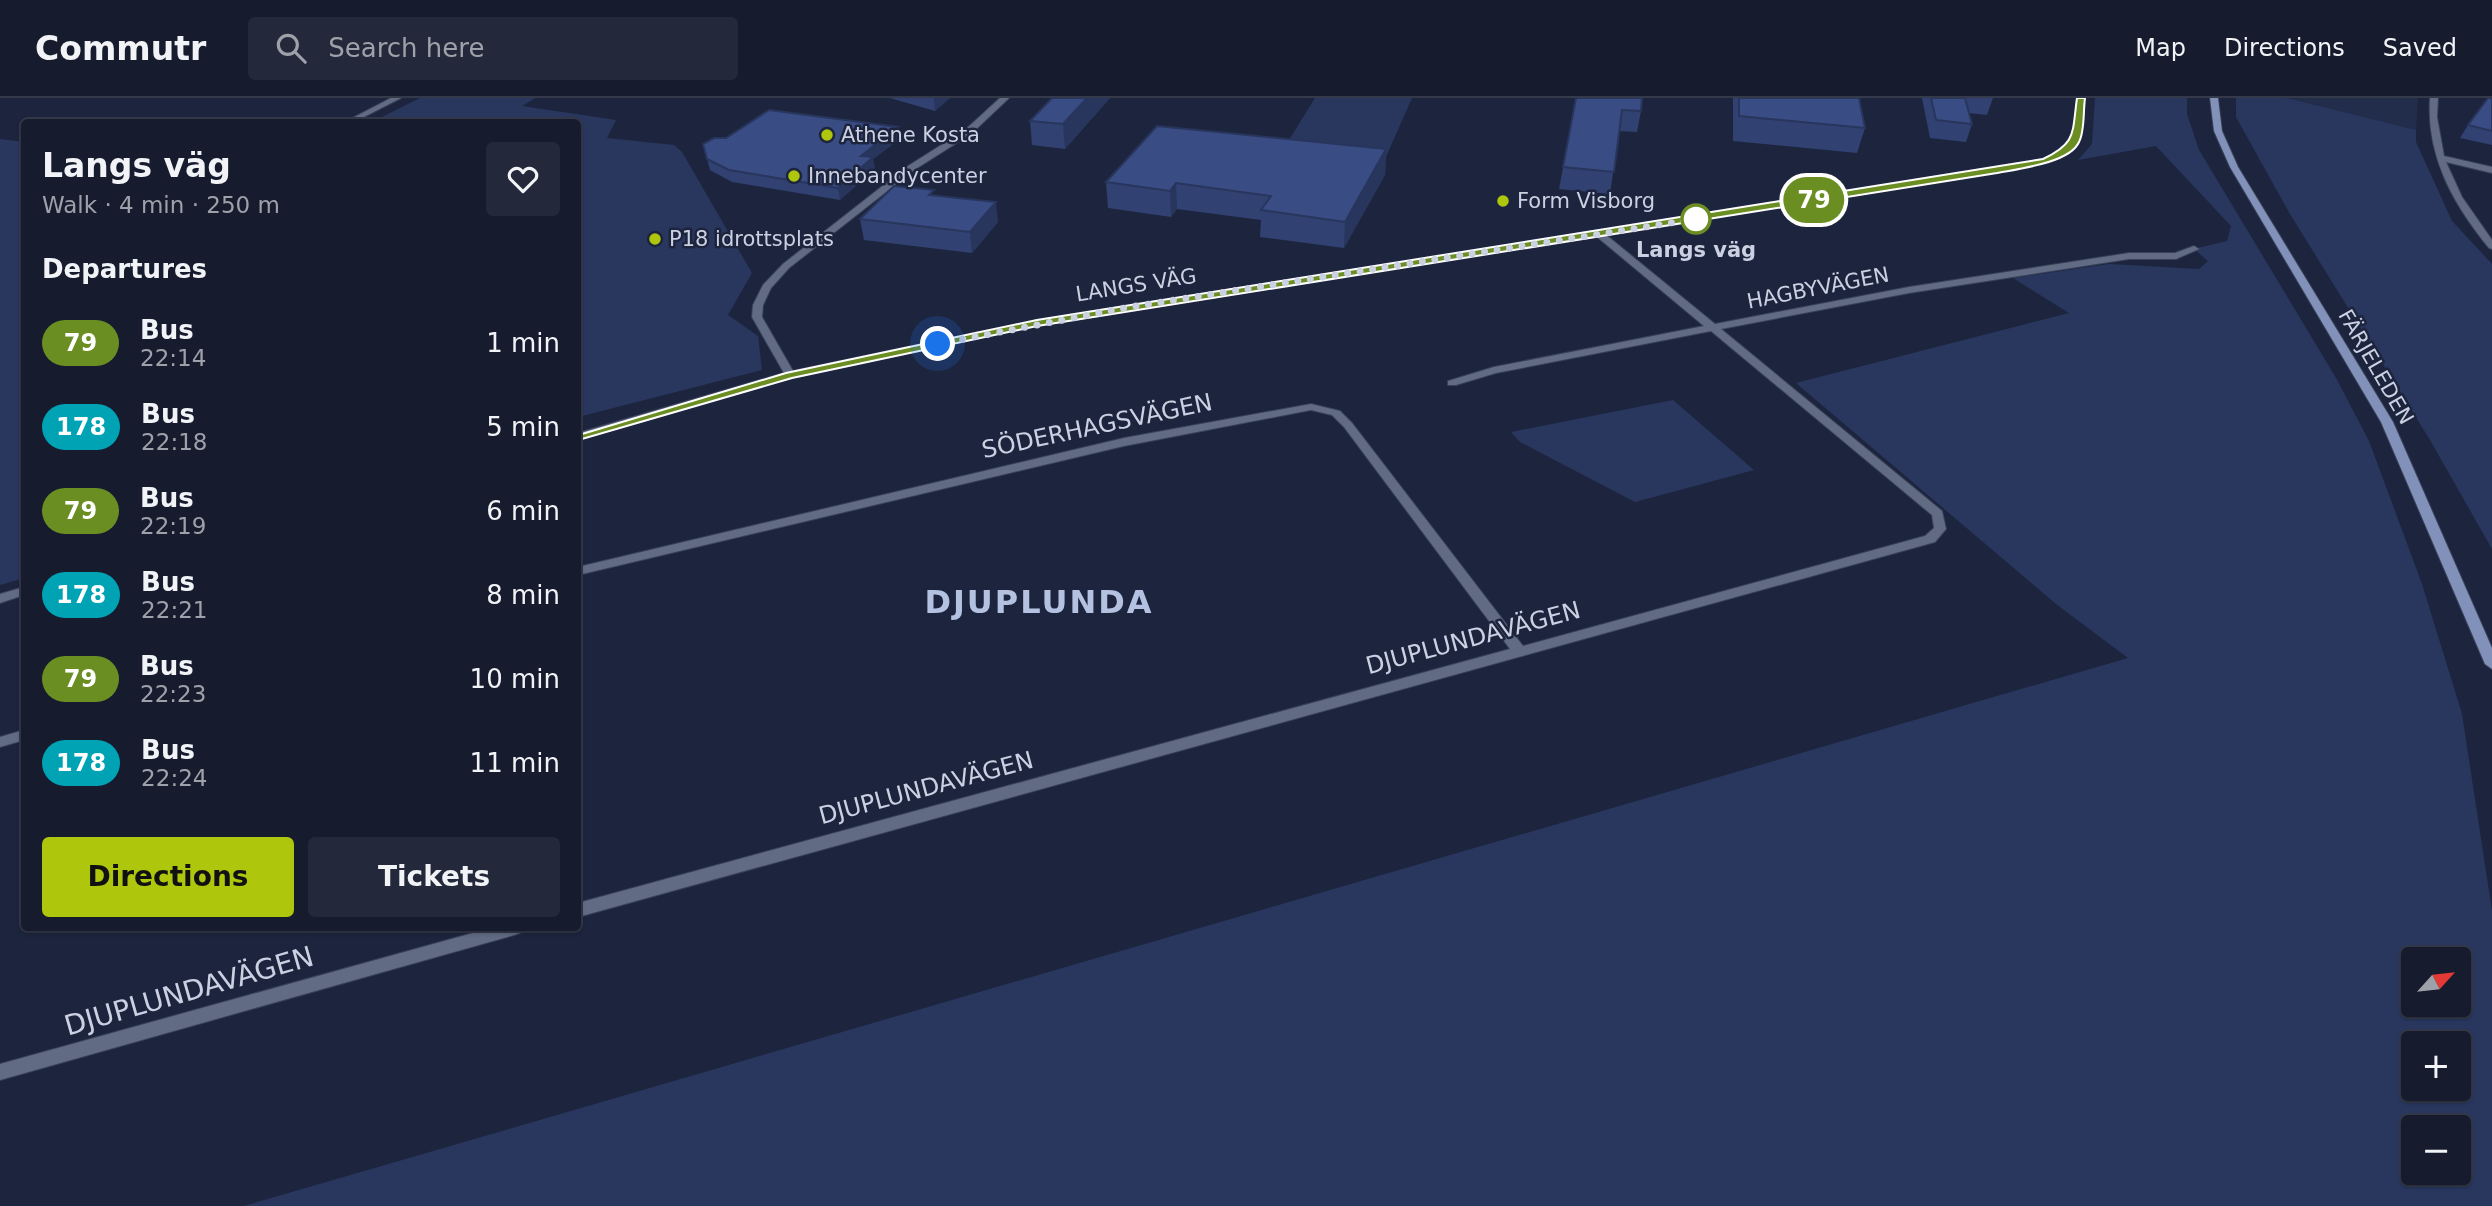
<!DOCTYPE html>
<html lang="en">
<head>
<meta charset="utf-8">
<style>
  :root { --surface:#161c2e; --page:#23293a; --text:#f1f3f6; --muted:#9ea1aa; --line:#353a4a; --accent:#aec60b }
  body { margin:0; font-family:"DejaVu Sans",sans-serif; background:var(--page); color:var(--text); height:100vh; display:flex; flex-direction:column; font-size:26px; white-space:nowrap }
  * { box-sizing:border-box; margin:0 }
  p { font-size:23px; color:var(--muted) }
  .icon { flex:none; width:38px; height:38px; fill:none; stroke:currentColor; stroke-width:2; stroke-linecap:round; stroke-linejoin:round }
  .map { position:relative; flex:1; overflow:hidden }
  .sheet { position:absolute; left:21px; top:21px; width:560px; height:812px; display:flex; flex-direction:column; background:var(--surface); border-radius:7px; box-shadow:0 2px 5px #0004,0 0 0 2px var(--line) }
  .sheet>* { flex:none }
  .badge { padding:0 14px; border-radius:23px; font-size:24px; line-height:46px }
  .needle { width:46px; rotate:63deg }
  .fabs { position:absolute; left:2401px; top:849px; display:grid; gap:14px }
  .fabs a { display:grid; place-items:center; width:70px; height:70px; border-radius:7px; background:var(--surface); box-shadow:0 2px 5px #0004,0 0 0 2px var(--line); font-size:35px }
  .you { position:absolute; width:35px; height:35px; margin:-18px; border:5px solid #fff; border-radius:50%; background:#1a73e8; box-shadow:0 0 0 10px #1a73e833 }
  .map>.badge { position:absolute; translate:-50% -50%; box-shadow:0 0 0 4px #fff }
  h2 { padding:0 21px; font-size:26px; line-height:63px }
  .round { display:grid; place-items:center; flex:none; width:74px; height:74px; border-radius:7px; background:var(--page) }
  .headline { display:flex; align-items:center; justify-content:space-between; height:119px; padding:0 21px }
  h1 { font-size:33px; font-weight:600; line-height:52px }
  .cta { display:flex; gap:14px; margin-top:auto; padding:14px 21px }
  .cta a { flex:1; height:80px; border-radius:7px; background:var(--accent); color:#111; font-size:28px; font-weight:600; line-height:80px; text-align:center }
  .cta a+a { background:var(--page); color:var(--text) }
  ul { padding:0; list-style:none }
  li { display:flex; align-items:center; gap:21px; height:84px; padding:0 21px }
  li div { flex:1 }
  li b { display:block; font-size:26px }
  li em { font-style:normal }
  li .badge { min-width:77px; font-weight:700; text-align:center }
  header { display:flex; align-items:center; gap:42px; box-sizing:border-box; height:98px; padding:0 35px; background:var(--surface); border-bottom:2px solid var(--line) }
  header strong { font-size:33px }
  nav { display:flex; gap:38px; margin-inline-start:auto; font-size:24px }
  .search { width:490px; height:63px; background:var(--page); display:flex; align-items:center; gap:18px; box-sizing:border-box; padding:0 24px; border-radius:7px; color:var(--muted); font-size:26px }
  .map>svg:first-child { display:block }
</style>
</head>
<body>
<header>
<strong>Commutr</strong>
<div class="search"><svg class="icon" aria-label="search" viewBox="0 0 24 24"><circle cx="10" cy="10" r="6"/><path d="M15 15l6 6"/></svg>Search here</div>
<nav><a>Map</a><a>Directions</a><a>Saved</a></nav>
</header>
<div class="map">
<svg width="2492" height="1108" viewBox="0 0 2492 1108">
  <rect width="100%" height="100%" fill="#1d253e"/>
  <path fill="#222d4c" d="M2287,0h131l-2,32z"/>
  <path fill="#29375f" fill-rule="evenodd" d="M420,0h115l-13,8 94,14 -9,18 67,7 8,7 70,121 -24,42 30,21 4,34 -184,47v-295h-206z
    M1315,0h97l-31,70 -102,-12z
    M2095,0h92v16l12,36 137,228 33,63 53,143 40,130 30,197v295h-2248l1884,-548 -72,-54 -260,-221 273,-70 -56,-35 96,-14 90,5 9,-8 -14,-12 33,-8 4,-15 -75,-80 -78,14 14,-16zM2413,861h46v45h-46zM2413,945h46v45h-46zM2413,1029h46v45h-46z
    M2236,0h51l129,32v12l36,79 40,43v285l-62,-109 -140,-226 -54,-97z
    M0,41l24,3v436l-24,7z
    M1673,302l81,70 -119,32 -115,-60 -9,-10z"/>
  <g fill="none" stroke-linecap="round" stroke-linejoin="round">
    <g stroke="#394158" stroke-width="2">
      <path id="minor" d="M391,0h10l-47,24h-9z
        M1000,0h9l-38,36 -57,36 -125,98 -18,20 -8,17 -1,12 31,54 244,-51 1006,-161c32,-16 32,-28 34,-61h8c-2,35 -3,48 -37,65l-443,71 110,90 194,-37 220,-34h46l19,-7 5,3 -23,10h-47l-220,34 -188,36 221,182 4,18 -11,13 -1357,375v-14l932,-254 -166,-222 -12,-12 -21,-5 -187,36 -546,129v-8l546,-129 187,-34 29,7 12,12 171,223 402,-110 9,-8 -2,-13 -221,-184 -215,42 -40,12h-8v-4l46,-14 210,-41 -108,-90 -559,90 -245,52 -214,62v-7l206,-60 -32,-56 1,-12 10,-20 20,-21 125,-98 57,-36z
        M2430,0h8l-1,19 7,39 48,11v6l-46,-11 16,35 30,43v9l-3,-1c-36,-44 -63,-92 -59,-150z
        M24,489v8l-24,8v-9z
        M24,632v10l-24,7v-10z
        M491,830h32l-3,5 -6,2 -514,145v-16z"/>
    </g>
    <g stroke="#394158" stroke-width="2">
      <path id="secondary" d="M2210,0h8l4,33 16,36 155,255 99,226v21l-7,-5 -104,-242 -151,-255 -16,-36z"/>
    </g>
    <use href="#minor" fill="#616b84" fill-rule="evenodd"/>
    <use href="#secondary" fill="#8191ba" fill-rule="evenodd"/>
  </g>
  <path fill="#314171" d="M890,0h60l-15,13z
    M1110,0l-45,51 -33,-4 -2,-24z
    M1576,0l65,13 -4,21 -18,-1 -9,63 -51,-5z
    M1733,0h126l6,30 -8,25 -124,-12z
    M1922,0h71l-6,17 -18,-2 3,11 -6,18 -36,-4z
    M2492,0v47l-32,-7 8,-13z
    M898,29l2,12 -27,20 2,10 -35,31 -108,-18 -22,-12 -7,-26 23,-6z
    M1386,51l-1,26 -41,73 -84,-11 1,-17 -84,-11 -6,8 -63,-9 -2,-26z
    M934,97l64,27 -26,31 -108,-13 -4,-21z"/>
  <path fill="#28355c" d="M934,0h16l-15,13z
    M1087,0h23l-45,51 -2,-25z
    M898,29l2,12 -27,20 2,10 -35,31 -2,-12 23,-32z
    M1386,51l-1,26 -41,73 1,-26z
    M1176,85l1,26 -6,8 -1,-26z
    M996,104l2,20 -26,31 -2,-21z"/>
  <path fill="#394c83" stroke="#28355c" stroke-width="2" d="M1052,0h35l-24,26 -33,-3z
    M1576,0h66l-1,13 -19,-1 -8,62 -51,-5z
    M1739,0h120l6,30 -126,-12z
    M1931,0h34l7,26 -36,-4z
    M2488,0h4v33l-24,-6z
    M769,12l129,17 -37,29 12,1 -35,31 -109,-18 -22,-11 -4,-15 11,-6h12z
    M1157,28l229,23 -41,73 -84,-12 10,-14 -95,-13 -6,8 -64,-9z
    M894,88l40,4 -5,5 67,7 -26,30 -110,-13z"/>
  <path fill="#6b8e23" stroke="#fff" stroke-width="2" d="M2077,0h8c-2,13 0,33 -6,44 -9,21 -62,27 -82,31l-960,153 -245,52 -210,61 -10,-2 214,-64 251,-53 1006,-161c34,-16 29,-26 34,-61z"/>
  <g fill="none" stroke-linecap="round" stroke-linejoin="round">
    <path stroke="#cbd1e2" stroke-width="7" stroke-dasharray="0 12.6" d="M938,246l192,-37 566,-88"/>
  </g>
  <g fill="#aec60b" stroke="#1d253e" stroke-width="2.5">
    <circle cx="827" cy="37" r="7"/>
    <circle cx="794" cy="78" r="7"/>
    <circle cx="1503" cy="103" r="7"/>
    <circle cx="655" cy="141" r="7"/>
  </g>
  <circle fill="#fff" stroke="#6b8e23" stroke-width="3.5" cx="1696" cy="121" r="14"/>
  <g text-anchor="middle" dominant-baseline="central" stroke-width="5" stroke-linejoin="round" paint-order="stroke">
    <g font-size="21" fill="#cbd1e2" stroke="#1d253e" text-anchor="start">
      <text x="841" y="37">Athene Kosta</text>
      <text x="808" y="78">Innebandycenter</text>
      <text x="1517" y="103">Form Visborg</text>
      <text x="669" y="141">P18 idrottsplats</text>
    </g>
    <g font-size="21" font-weight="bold" fill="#cbd1e2" stroke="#1d253e">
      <text x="1696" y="152">Langs väg</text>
    </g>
    <g font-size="21" fill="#cbd1e2" stroke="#1d253e">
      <text transform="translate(1136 187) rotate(-9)">LANGS VÄG</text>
      <text transform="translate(1818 190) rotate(-11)">HAGBYVÄGEN</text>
      <text transform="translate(2376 269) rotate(60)">FÄRJELEDEN</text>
    </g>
    <g font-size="24" fill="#cbd1e2" stroke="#1d253e">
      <text transform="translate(1097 328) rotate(-12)">SÖDERHAGSVÄGEN</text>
      <text transform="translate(1473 540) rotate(-15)">DJUPLUNDAVÄGEN</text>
      <text transform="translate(926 690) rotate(-15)">DJUPLUNDAVÄGEN</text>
    </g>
    <g font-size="28" fill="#cbd1e2" stroke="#1d253e">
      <text transform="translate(189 893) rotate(-16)">DJUPLUNDAVÄGEN</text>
    </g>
    <g font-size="32" font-weight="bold" letter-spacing="2" fill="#b4c1e1" stroke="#1d253e">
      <text x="1039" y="504">DJUPLUNDA</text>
    </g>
  </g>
</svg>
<div class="fabs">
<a><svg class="needle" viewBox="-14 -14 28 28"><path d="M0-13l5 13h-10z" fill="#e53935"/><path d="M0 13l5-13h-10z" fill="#9ea1aa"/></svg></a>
<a>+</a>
<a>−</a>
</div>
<div class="you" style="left:938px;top:246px"></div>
<b class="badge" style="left:1814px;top:102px;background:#6b8e23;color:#fff">79</b>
<section class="sheet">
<div class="headline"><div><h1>Langs väg</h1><p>Walk · 4 min · 250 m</p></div><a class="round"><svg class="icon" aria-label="heart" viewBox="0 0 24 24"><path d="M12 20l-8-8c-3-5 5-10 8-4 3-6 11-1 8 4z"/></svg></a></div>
<h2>Departures</h2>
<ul>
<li><span class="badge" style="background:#6b8e23;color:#fff">79</span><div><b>Bus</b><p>22:14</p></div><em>1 min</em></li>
<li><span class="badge" style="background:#00a3b4;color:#fff">178</span><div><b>Bus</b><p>22:18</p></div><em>5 min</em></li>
<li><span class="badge" style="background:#6b8e23;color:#fff">79</span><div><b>Bus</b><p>22:19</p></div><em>6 min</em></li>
<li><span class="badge" style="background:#00a3b4;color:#fff">178</span><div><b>Bus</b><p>22:21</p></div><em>8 min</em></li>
<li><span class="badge" style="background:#6b8e23;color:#fff">79</span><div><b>Bus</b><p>22:23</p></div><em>10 min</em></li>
<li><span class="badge" style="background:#00a3b4;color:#fff">178</span><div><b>Bus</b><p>22:24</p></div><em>11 min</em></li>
</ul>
<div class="cta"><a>Directions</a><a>Tickets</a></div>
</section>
</div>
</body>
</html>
